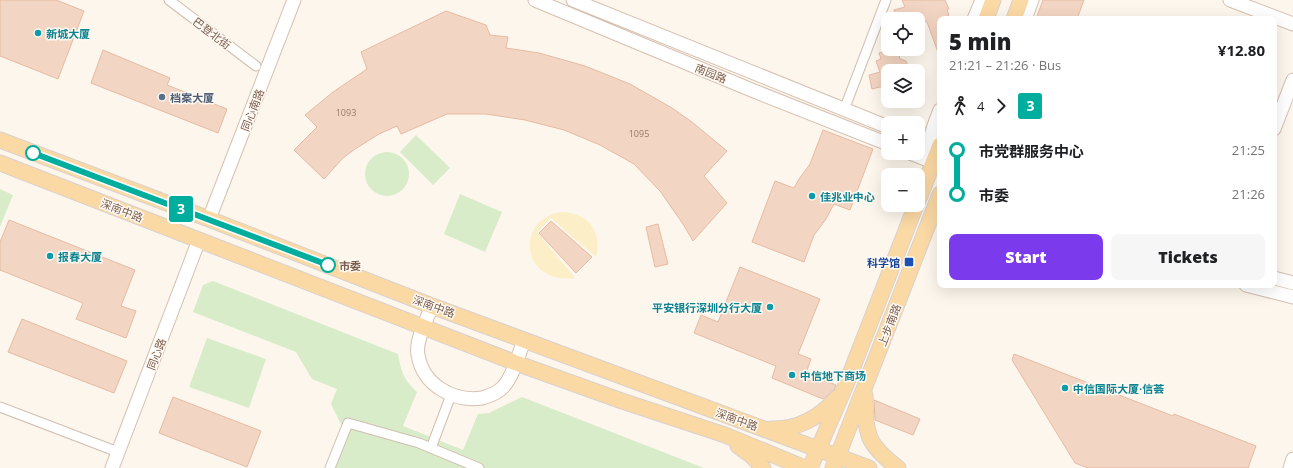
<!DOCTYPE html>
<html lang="en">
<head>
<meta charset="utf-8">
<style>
  :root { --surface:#fff; --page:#f6f6f6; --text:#202124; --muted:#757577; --accent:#7c3aed }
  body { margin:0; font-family:"Open Sans","Noto Sans SC",sans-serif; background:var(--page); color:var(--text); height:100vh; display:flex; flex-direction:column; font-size:15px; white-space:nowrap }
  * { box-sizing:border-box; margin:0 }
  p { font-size:13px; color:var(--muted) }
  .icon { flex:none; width:22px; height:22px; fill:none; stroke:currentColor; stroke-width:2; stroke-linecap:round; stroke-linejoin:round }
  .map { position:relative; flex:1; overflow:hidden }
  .sheet { position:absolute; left:937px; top:16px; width:340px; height:272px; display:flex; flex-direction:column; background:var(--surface); border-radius:8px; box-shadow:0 4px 16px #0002 }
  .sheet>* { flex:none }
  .badge { padding:0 8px; border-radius:3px; font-size:14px; line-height:26px }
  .buttons { position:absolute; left:881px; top:12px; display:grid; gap:8px }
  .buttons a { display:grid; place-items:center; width:44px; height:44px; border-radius:8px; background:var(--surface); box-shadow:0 4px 16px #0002; font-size:20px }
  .map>.badge { position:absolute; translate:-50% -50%; box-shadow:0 0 0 2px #fff }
  .legs { display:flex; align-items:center; gap:6px; height:44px; padding:0 12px; font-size:13px }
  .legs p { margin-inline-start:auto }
  .overview { display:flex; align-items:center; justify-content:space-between; height:68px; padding:0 12px }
  h1 { font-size:22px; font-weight:800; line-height:30px }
  .cta { display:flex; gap:8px; margin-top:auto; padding:8px 12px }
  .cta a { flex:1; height:46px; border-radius:8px; background:var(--accent); color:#fff; font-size:16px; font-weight:800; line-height:46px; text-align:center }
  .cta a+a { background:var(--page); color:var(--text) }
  ul { padding:0 12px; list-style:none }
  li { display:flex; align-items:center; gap:14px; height:44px; font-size:15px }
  li i { display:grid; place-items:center; width:6px; height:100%; margin:0 5px; background:currentColor }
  li i::after { content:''; width:10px; height:10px; margin:-5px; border:3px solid; border-radius:50%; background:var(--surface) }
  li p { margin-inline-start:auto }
  li:first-child i { background:linear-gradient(#0000 50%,currentColor 0) }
  li:last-child i { background:linear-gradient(currentColor 50%,#0000 0) }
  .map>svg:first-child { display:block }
</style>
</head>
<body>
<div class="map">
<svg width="1293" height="468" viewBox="0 0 1293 468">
  <rect width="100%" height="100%" fill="#fdf6ec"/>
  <path fill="#d8ecc9" d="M416,135l34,33 -17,17 -33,-33z
    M365 174a22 22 0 1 1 44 0a22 22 0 1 1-44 0Z
    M0,189l13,6 -13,32z
    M460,194l42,18 -17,40 -41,-18z
    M213,281l185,73c3,17 6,26 19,38l-14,34 60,24 15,-36 11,-1 33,-16 182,71h-379l17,-42 -11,-22 6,-15 -25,-10 -16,-27 -103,-40 10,-27z
    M207,338l59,21 -17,49 -60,-21z"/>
  <path fill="#fcefc7" d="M560,212c27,0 43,19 36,45l-45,-39 -14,14 38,46c-52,7 -62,-56 -15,-66z"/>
  <path fill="#f3d5c3" stroke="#e6bba3" d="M0,0h56l28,11 -26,68 -58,-23z
    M902,0h43l4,9 -2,1 2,5 -6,4h-3v35l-1,1 -12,-33 -9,-3h-22l-2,-9 11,-3z
    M1043,0h41l-7,19h-41z
    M446,11l40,14 4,10 18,2 -2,11 33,5 46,13 45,18 42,24 20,14 35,29 -23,25 23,27 -34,38 -10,-17 -23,-33 -26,-27 -34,-19 -36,-15 -39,-10 -39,-6h-39l-46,20 -4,-8 -18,8 -24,15 -12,9 -19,21 -30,-29 23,-23 -12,-12 28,-23 34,-23 -6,-17z
    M891,49l2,5 5,-2 2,7 6,2 4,10h-22v20l-2,1 -2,-6 -12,3 -3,-14 11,-3 -4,-11 5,-2 -2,-6z
    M103,50l67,28 -3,7 60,24 -9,24 -127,-50z
    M823,130l50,19 -23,61 -16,-6 -8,15 -12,16 -10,27 -52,-20 23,-61 19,7 5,-9 11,-15z
    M9,220l126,50 -14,36 15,5 -10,27 -50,-19 7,-16 -83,-33v-28z
    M551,221l41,36 -16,16 -37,-40z
    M658,224l10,40 -13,3 -9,-40z
    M740,267l80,32 -22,55 13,5 -5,14 30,12 -2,5 -11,9 -51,-21 4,-12 -82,-33 7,-18 17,7z
    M22,319l105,42 -13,32 -106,-41z
    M1014,354l159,62 1,-2 82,32 -8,22h-160l-13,-5 -63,-103z
    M173,397l88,34 -14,36 -88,-34z
    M874,400l46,19 -7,16 -38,-15z"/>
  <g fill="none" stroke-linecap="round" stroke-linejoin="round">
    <g stroke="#d1beb0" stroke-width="11">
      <path id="street" d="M169,0l87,66
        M844,110l42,-110
        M0,407l118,45
        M431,448l20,-53
        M330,468l18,-45 71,20 60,25"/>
    </g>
    <g stroke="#d6c0b0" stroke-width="15">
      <path id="secondary" d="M535,0l219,91 134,53
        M573,0l315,127
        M1230,0l63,24
        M974,19l8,-19
        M1025,19l7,-19
        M1274,129l19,-49
        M910,153l28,11
        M933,162c-6,-21 -1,-32 7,-52
        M209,219l85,-219
        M1274,278l19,5
        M1246,285l47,12
        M432,306c-5,13 -17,35 -14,49 5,30 35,47 64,43 7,-2 16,-5 21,-11 10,-10 16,-33 21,-47
        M112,468l87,-228
        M1290,468l3,-9"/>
    </g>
    <g stroke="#dad1cd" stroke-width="17">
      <path id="primary" d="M986,19l7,-19
        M1014,19l7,-19
        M0,140l209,79 223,87 437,162
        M0,163l516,200 106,38 103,34 80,33
        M918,201l22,-56
        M865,395c1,39 0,48 33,73
        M771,429c26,1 49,-12 66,-31
        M738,446l15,11 10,11
        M810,468l35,-81 71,-182
        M833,468l107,-274"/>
    </g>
    <use href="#street" stroke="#fff" stroke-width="9"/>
    <use href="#secondary" stroke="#fff" stroke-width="13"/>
    <use href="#primary" stroke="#fbd9a5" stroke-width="15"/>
  </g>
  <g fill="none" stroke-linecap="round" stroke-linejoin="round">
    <g stroke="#fff" stroke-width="9">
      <path id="line-1" d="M33,153l295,112"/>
    </g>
    <use href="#line-1" stroke="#01ad9c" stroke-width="6"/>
  </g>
  <g fill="#0f9aa8" stroke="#fffaf3" stroke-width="1.5">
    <circle cx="38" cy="33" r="4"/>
    <circle cx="812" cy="196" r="4"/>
    <circle cx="50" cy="256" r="4"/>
    <circle cx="770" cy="307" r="4"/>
    <circle cx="792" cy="375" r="4"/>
    <circle cx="1065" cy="388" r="4"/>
  </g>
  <circle fill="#5c6f8a" stroke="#fffaf3" stroke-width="1.5" cx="162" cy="97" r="4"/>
  <g fill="#fff" stroke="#01ad9c" stroke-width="2">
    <circle cx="33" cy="153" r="7"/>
    <circle cx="328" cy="265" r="7"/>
  </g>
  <rect fill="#1a4fb4" stroke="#fffaf3" stroke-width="1.5" x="904" y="257" width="10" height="10" rx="2"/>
  <g text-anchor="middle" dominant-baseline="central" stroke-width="3" stroke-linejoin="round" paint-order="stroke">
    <g font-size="9" fill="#987a6a">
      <text x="346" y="112">1093</text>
      <text x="639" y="133">1095</text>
    </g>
    <g font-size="11" font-weight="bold" fill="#0d838f" stroke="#fffaf3" text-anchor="start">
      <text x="46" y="33">新城大厦</text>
      <text x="820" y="196">佳兆业中心</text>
      <text x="58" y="256">报春大厦</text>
      <text x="762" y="307" text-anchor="end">平安银行深圳分行大厦</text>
      <text x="800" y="375">中信地下商场</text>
      <text x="1073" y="388">中信国际大厦·信荟</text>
    </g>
    <g font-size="11" fill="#7a5c4d" stroke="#fffaf3">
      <text transform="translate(212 33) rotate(37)">巴登北街</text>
      <text transform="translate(711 73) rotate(22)">南园路</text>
      <text transform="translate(252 110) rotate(-69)">同心南路</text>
      <text transform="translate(122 210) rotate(21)">深南中路</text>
      <text transform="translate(434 306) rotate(20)">深南中路</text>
      <text transform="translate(889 325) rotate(-69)">上步南路</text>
      <text transform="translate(156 354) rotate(-69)">同心路</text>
      <text transform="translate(737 419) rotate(20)">深南中路</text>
    </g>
    <g font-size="11" font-weight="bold" fill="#4e5e75" stroke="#fffaf3" text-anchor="start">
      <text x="170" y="97">档案大厦</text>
    </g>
    <g font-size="11" font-weight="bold" fill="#164399" stroke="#fffaf3" text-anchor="end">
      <text x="900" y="262">科学馆</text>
    </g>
    <g font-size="11" font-weight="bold" fill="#7a5c4d" stroke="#fffaf3" text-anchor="start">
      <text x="339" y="265">市委</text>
    </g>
  </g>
</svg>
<div class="buttons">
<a><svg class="icon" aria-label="locate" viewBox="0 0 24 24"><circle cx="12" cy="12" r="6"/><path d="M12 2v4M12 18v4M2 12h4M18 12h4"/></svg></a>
<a><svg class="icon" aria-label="layers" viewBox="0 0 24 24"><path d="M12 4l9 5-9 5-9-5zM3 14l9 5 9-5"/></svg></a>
<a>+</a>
<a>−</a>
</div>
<b class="badge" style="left:181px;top:209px;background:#01ad9c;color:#fff">3</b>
<section class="sheet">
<div class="overview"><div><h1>5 min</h1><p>21:21 – 21:26 · Bus</p></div><b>¥12.80</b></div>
<div class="legs"><svg class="icon" aria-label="walk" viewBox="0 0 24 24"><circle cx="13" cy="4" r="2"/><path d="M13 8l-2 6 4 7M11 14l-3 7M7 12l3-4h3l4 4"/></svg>4<svg class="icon" aria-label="forward" viewBox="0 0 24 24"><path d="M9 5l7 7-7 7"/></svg><b class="badge" style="background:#01ad9c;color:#fff">3</b></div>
<ul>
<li><i style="color:#01ad9c"></i><b>市党群服务中心</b><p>21:25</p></li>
<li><i style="color:#01ad9c"></i><b>市委</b><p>21:26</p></li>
</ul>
<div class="cta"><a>Start</a><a>Tickets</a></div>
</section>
</div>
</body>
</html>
